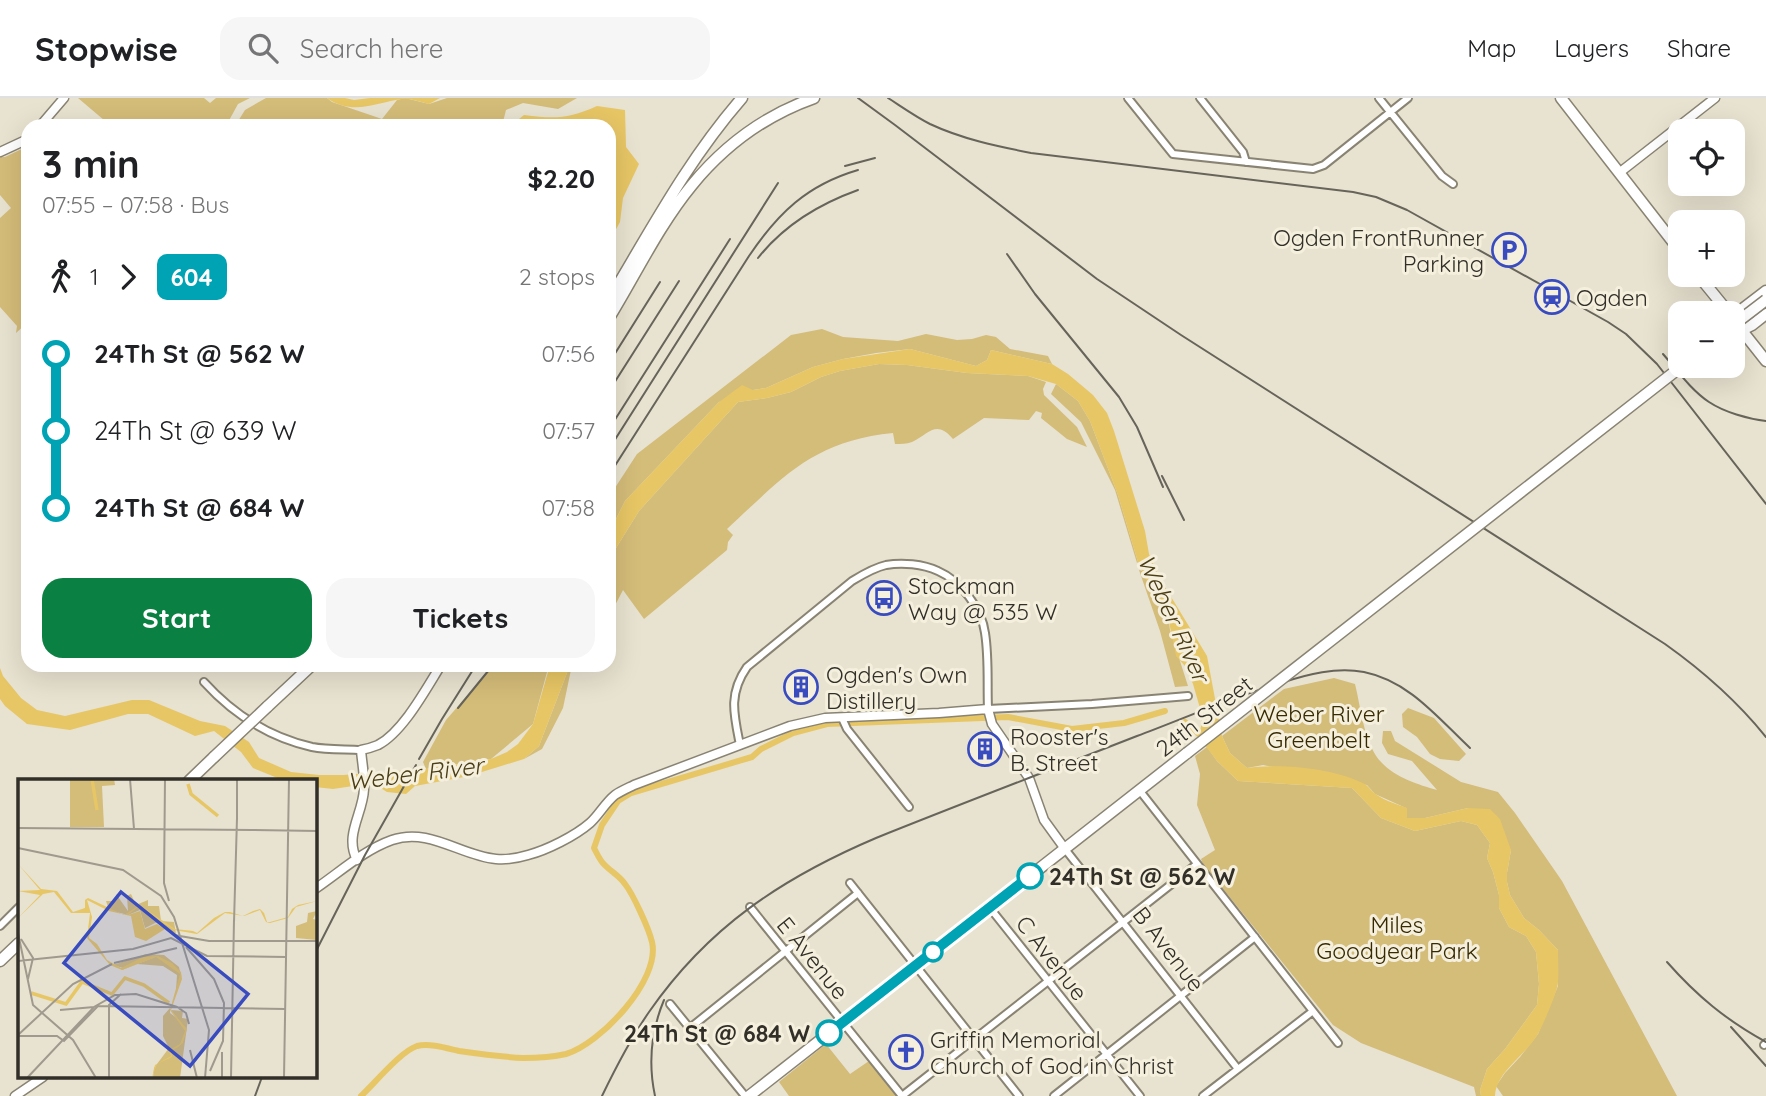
<!DOCTYPE html>
<html lang="en">
<head>
<meta charset="utf-8">
<style>
  :root { --surface:#fff; --page:#f6f6f6; --text:#202124; --muted:#757577; --line:#e0e0e0; --accent:#0b8043 }
  body { margin:0; font-family:Quicksand,sans-serif; background:var(--page); color:var(--text); height:100vh; display:flex; flex-direction:column; font-size:26px; white-space:nowrap }
  * { box-sizing:border-box; margin:0 }
  p { font-size:23px; color:var(--muted) }
  .icon { flex:none; width:38px; height:38px; fill:none; stroke:currentColor; stroke-width:2; stroke-linecap:round; stroke-linejoin:round }
  .map { position:relative; flex:1; overflow:hidden }
  .drawer { position:absolute; left:21px; top:21px; width:595px; height:553px; display:flex; flex-direction:column; background:var(--surface); border-radius:21px; box-shadow:0 7px 28px #0002 }
  .drawer>* { flex:none }
  .badge { padding:0 14px; border-radius:10px; font-size:24px; line-height:46px }
  .controls { position:absolute; left:1668px; top:21px; display:grid; gap:14px }
  .controls a { display:grid; place-items:center; width:77px; height:77px; border-radius:14px; background:var(--surface); box-shadow:0 7px 28px #0002; font-size:35px }
  .map>.badge { position:absolute; translate:-50% -50%; box-shadow:0 0 0 4px #fff }
  .legs { display:flex; align-items:center; gap:10px; height:77px; padding:0 21px; font-size:23px }
  .legs p { margin-inline-start:auto }
  .head { display:flex; align-items:center; justify-content:space-between; height:119px; padding:0 21px }
  h1 { font-size:38px; font-weight:700; line-height:52px }
  .primary-button { display:flex; gap:14px; margin-top:auto; padding:14px 21px }
  .primary-button a { flex:1; height:80px; border-radius:21px; background:var(--accent); color:#fff; font-size:28px; font-weight:700; line-height:80px; text-align:center }
  .primary-button a+a { background:var(--page); color:var(--text) }
  ul { padding:0 21px; list-style:none }
  li { display:flex; align-items:center; gap:24px; height:77px; font-size:26px }
  li i { display:grid; place-items:center; width:10px; height:100%; margin:0 9px; background:currentColor }
  li i::after { content:''; width:18px; height:18px; margin:-9px; border:5px solid; border-radius:50%; background:var(--surface) }
  li p { margin-inline-start:auto }
  li:first-child i { background:linear-gradient(#0000 50%,currentColor 0) }
  li:last-child i { background:linear-gradient(currentColor 50%,#0000 0) }
  header { display:flex; align-items:center; gap:42px; box-sizing:border-box; height:98px; padding:0 35px; background:var(--surface); border-bottom:2px solid var(--line) }
  header strong { font-size:33px }
  nav { display:flex; gap:38px; margin-inline-start:auto; font-size:24px }
  .search { width:490px; height:63px; background:var(--page); display:flex; align-items:center; gap:18px; box-sizing:border-box; padding:0 24px; border-radius:21px; color:var(--muted); font-size:26px }
  .map>svg:first-child { display:block }
</style>
</head>
<body>
<header>
<strong>Stopwise</strong>
<div class="search"><svg class="icon" aria-label="search" viewBox="0 0 24 24"><circle cx="10" cy="10" r="6"/><path d="M15 15l6 6"/></svg>Search here</div>
<nav><a>Map</a><a>Layers</a><a>Share</a></nav>
</header>
<div class="map">
<svg width="1766" height="998" viewBox="0 0 1766 998">
  <rect width="100%" height="100%" fill="#e8e2d0"/>
  <path fill="#d4bc79" d="M78,0h126l6,5 6,-5h34l-12,6 -12,22h-115z
    M266,0h61l5,4 50,17 15,-19 8,-2 24,6 18,-6h130l-19,11 -35,-6 -17,7 -4,16h-210l-5,-2 -10,2h-42l10,-16z
    M28,48v176l-12,11 1,-7 -17,-19v-89l11,-10 -11,-13v-38h5z
    M822,231l21,8 55,4 28,-7 31,6 15,-1 14,-4 10,2 14,12 38,7 4,8 -61,-14 -4,10 -11,6 -66,-17 -34,4 -33,6 -30,8 -47,21 -13,2 -34,12 -94,99 -16,32v-36l28,-43 154,-119z
    M879,266l28,1 60,8 61,3 18,6 -3,7 1,6 33,32 10,20 -20,-8 -26,-21 1,-5 -6,-2 -7,9 -45,-2 -31,21c-17,-20 -24,-5 -41,3 -6,2 -11,2 -17,2l-2,-11c-80,8 -110,44 -166,96l6,6 -5,7 -1,8 -83,69 -21,-29 -14,27v-47l4,-17 26,-42 99,-109 29,-4 24,-6 30,-15 19,-6z
    M1056,286l22,17 12,20 28,74 20,67 -1,1 -22,-73 -34,-68 -30,-28z
    M1139,472l4,1 12,28 13,18 2,13 18,56 -13,1 -15,-56z
    M494,567h57l-4,7 -14,52 -42,35 -65,10 -3,-7 23,-42z
    M570,567h2l-9,43 -21,41 -18,10 15,-13z
    M1334,580l21,6c6,24 9,61 27,79 13,14 37,22 55,27l-25,-29 -24,-7 -6,-11 1,-12h8l4,10 66,41 37,10 17,21 47,68 115,215h-174l-7,-10 9,-13 15,-16 18,-23 20,-48v-36l-19,-20 -15,-12 -14,-23 -3,-13v-9l4,-23 -43,-42 -43,10h-18l-1,-10 -31,-14 -8,-9 -104,-20 -16,3 -17,-15 -8,-17 62,-47z
    M1408,610l26,10 32,36 -7,7 -19,-2 -10,-5 -13,-17 -14,-10 -1,-13z
    M1207,649l10,14 21,20 114,7 29,30 34,13 46,-10 16,4 13,18 -3,15 6,14 6,23v13l10,19 17,9 10,16 3,32 -2,21 -32,44 -18,20 -7,21 1,6h-5l-2,-9 -113,-44 -28,-18 -130,-161 -2,-5 14,-9 -18,-45 3,-31 -5,-18z
    M826,946l24,30 19,-13 28,35h-108l-10,-14z"/>
  <path fill="#e7c665" d="M327,0h18l9,2 16,-2h70l-11,6c-9,-2 -19,-6 -27,-5 -28,4 -49,17 -75,-1z
    M597,8l28,4 1,37 13,17 -16,34 -3,24 -11,20v-116h-96l1,-3 10,-8c31,4 44,4 73,-9z
    M910,251l66,17 11,-6 4,-10 61,14 16,10 25,21 14,18 7,18 31,100 4,23 10,23 48,79 15,80 8,17 17,15c33,-5 88,0 118,16 4,3 7,8 12,11 8,6 20,9 30,13v10h18l43,-10 22,1 10,10 11,31 -4,23v9l3,13 14,23 15,12 19,20c0,11 1,22 0,33 -1,10 -15,42 -20,51 -12,21 -42,38 -43,62h-14l-1,-6 7,-21 18,-20 32,-44 2,-21 -3,-32 -10,-16 -17,-9 -10,-19v-13l-6,-23 -6,-14 3,-15 -13,-18 -16,-4 -46,10 -34,-13 -29,-30 -114,-7 -21,-20 -19,-25 3,-9 1,-12 -9,-31 -8,-18 -9,-10 -8,-39 -13,-18 -17,-37 -20,-67 -28,-74 -12,-20 -22,-17 -28,-8 -61,-3 -60,-8 -28,-1 -39,7 -19,6 -30,15 -24,6 -29,4 -99,109 -26,42 -4,17v-37l16,-32 94,-99 23,-17 11,5 13,-2 47,-21 30,-8z
    M551,567h19l-31,81 -15,13 -55,17 -54,10 -9,8 -19,-2 -14,-9 -40,6 -18,-2v-6h-30l-32,-13 -12,-16 -27,-21 -19,5 -47,-22h-20l-58,16 -43,-6 -22,-18 -5,-7v-31l3,8 18,22 16,12 28,6 67,-16h17l51,21 25,5 24,16 10,16 32,14 28,3h24l83,-6 65,-10 16,-7 11,-8 15,-20 15,-52z"/>
  <g fill="none" stroke-linecap="round" stroke-linejoin="round">
    <path stroke="#e7c665" stroke-width="6" d="M1185,624l15,13 5,3
      M361,998c13,-12 40,-45 56,-50 13,-3 29,2 42,5 21,3 43,6 64,7 13,0 30,-1 43,-4 34,-10 95,-74 86,-112 -3,-13 -19,-48 -27,-58 -6,-9 -17,-14 -23,-22 -3,-4 -6,-10 -8,-14l8,-23 16,-24 13,-8 121,-36 9,-8 32,-16 34,-9 181,-7 64,12 52,-6 41,-12"/>
    <g stroke="#898373" stroke-width="10">
      <path id="minor" d="M1128,0l45,56 140,15 11,-4 84,-67
        M1200,0l43,54 3,10
        M1379,0l63,78 11,8
        M204,584c30,33 64,55 108,65 15,3 33,2 49,3
        M842,620l5,11 62,78
        M740,647c-6,-30 -12,-51 7,-78l105,-86c10,-6 21,-13 34,-16 16,-3 37,-1 52,6 23,10 44,38 47,62 4,25 2,51 3,76l104,-5 96,-8
        M1140,693l198,252
        M1065,751l173,220
        M850,785l169,213
        M750,809l152,189
        M990,810l150,188
        M0,828l19,-19
        M670,906l75,92
        M690,930l168,-135
        M1764,947l2,-2
        M902,998l295,-232
        M1054,998l201,-159
        M1203,998l110,-85"/>
    </g>
    <g stroke="#898373" stroke-width="11">
      <path id="tertiary" d="M40,28l24,-28
        M0,54l28,-13
        M1619,75l96,-75
        M357,762c-13,-25 6,-46 7,-71 1,-12 -2,-26 -3,-39 6,-1 12,-3 17,-5 25,-13 48,-56 63,-80
        M315,791c25,-17 49,-39 77,-49 37,-13 69,16 104,19 11,1 22,-1 32,-4 19,-5 47,-19 62,-32 9,-8 15,-20 25,-28 6,-4 13,-7 19,-10l156,-59 35,-8 114,-5 49,-4 4,15 37,54 15,42 21,29
        M15,998l28,-19"/>
    </g>
    <g stroke="#898373" stroke-width="13">
      <path id="secondary" d="M1561,0l119,153
        M1698,177l31,38
        M609,202c42,-70 79,-140 133,-202
        M1732,219l34,-26
        M609,220c27,-44 50,-93 83,-133 32,-39 74,-70 122,-87
        M1732,220l34,43
        M1742,232l10,-5 14,-11
        M267,609l45,-42
        M189,683l25,-24
        M0,863l19,-18
        M749,998l438,-343"/>
    </g>
    <use href="#minor" stroke="#fff" stroke-width="6"/>
    <use href="#tertiary" stroke="#fff" stroke-width="8"/>
    <use href="#secondary" stroke="#fff" stroke-width="10"/>
    <path stroke="#67645a" stroke-width="2" d="M858,0l37,27 202,154 84,56 484,309c38,27 72,57 101,93
      M888,0c14,9 28,19 42,26 32,15 66,22 101,29l322,39 23,5 31,13 201,112 18,12 31,30 109,140
      M845,68l30,-8
      M1007,156l28,40 84,103 18,30 26,60
      M758,160c26,-33 61,-54 100,-68
      M1663,256c14,16 28,36 46,48 15,10 39,17 57,19
      M609,265l51,-81
      M609,293l70,-110
      M609,331l121,-190
      M609,351l169,-266
      M609,377l140,-219c29,-43 58,-71 109,-86
      M1162,378l22,44
      M458,610l35,-43
      M419,661l23,-40 34,-54
      M315,855l50,-98 51,-90
      M1667,864c30,34 59,58 99,80
      M1731,929l35,39
      M255,998l7,-19
      M602,998c14,-29 29,-58 47,-84 59,-85 133,-134 227,-174 87,-35 174,-68 261,-102 48,-18 95,-39 144,-53 27,-9 55,-16 83,-11 45,9 74,46 106,76
      M655,998c-7,-33 -4,-65 9,-96"/>
    <g stroke="#898373" stroke-width="13" stroke-linecap="butt">
      <path id="secondary-bridge" d="M1732,228l34,-26
        M1187,655l495,-387
        M214,659l53,-50"/>
    </g>
    <use href="#secondary-bridge" stroke="#fff" stroke-width="10"/>
  </g>
  <g fill="none" stroke-linecap="round" stroke-linejoin="round">
    <g stroke="#fff" stroke-width="16">
      <path id="line-1" d="M829,935l201,-157"/>
    </g>
    <use href="#line-1" stroke="#00a3b4" stroke-width="10"/>
  </g>
  <defs>
    <g id="parking-ring" transform="scale(1.75)"><circle r="9.5" fill="#f5efdd" stroke="#394cbf" stroke-width="1.5"/><path d="M-3.5-5.5H1a3.5 3.5 0 0 1 0 7H-1V5.5H-3.5ZM-1-3.4V-.6H.8a1.4 1.4 0 0 0 0-2.8Z" fill="#394cbf"/></g>
    <g id="station-ring" transform="scale(1.75)"><circle r="9.5" fill="#f5efdd" stroke="#394cbf" stroke-width="1.5"/><path d="M-3-6H3Q5-6 5-4V2Q5 4 3 4L4.5 6H3L1.5 4h-3L-3 6H-4.5L-3 4Q-5 4-5 2V-4Q-5-6-3-6ZM-3.5-4v3h7v-3ZM-3.5 1v1.5H-2V1ZM2 1v1.5H3.5V1Z" fill="#394cbf"/></g>
    <g id="bus-ring" transform="scale(1.75)"><circle r="9.5" fill="#f5efdd" stroke="#394cbf" stroke-width="1.5"/><path d="M-5-6H5V4H4V6H2V4H-2V6H-4V4H-5ZM-3.5-4V0h7V-4ZM-3.5 1.2v1.5H-2V1.2ZM2 1.2v1.5H3.5V1.2Z" fill="#394cbf"/></g>
    <g id="building-ring" transform="scale(1.75)"><circle r="9.5" fill="#f5efdd" stroke="#394cbf" stroke-width="1.5"/><path d="M-4-6H4V6H1V3H-1V6H-4ZM-2.5-4.3h1.7v1.8h-1.7ZM.8-4.3h1.7v1.8H.8ZM-2.5-1h1.7V.8h-1.7ZM.8-1h1.7V.8H.8Z" fill="#394cbf"/></g>
    <g id="church-ring" transform="scale(1.75)"><circle r="9.5" fill="#f5efdd" stroke="#394cbf" stroke-width="1.5"/><path d="M-1.2-6h2.4v3.5h3.3v2.4h-3.3V6h-2.4V-.1h-3.3v-2.4h3.3Z" fill="#394cbf"/></g>
  </defs>
  <g fill-rule="evenodd">
    <use href="#parking-ring" x="1509" y="152"/>
    <use href="#station-ring" x="1552" y="199"/>
    <use href="#bus-ring" x="884" y="500"/>
    <use href="#building-ring" x="801" y="589"/>
    <use href="#building-ring" x="985" y="651"/>
    <use href="#church-ring" x="906" y="954"/>
  </g>
  <g fill="#fff" stroke="#00a3b4" stroke-width="3.5">
    <circle cx="1030" cy="778" r="12"/>
    <circle cx="933" cy="854" r="9"/>
    <circle cx="829" cy="935" r="12"/>
  </g>
  <g text-anchor="middle" dominant-baseline="central" stroke-width="6" stroke-linejoin="round" paint-order="stroke">
    <g font-size="23" fill="#312f28" stroke="#f5efdd" text-anchor="start">
      <text x="1484" y="139" text-anchor="end">Ogden FrontRunner<tspan x="1484" dy="26">Parking</tspan></text>
      <text x="1576" y="199">Ogden</text>
      <text x="908" y="487">Stockman<tspan x="908" dy="26">Way @ 535 W</tspan></text>
      <text x="826" y="576">Ogden's Own<tspan x="826" dy="26">Distillery</tspan></text>
      <text x="1010" y="638">Rooster's<tspan x="1010" dy="26">B. Street</tspan></text>
      <text x="930" y="941">Griffin Memorial<tspan x="930" dy="26">Church of God in Christ</tspan></text>
    </g>
    <g font-size="23" fill="#372a00" stroke="#f5efdd">
      <text x="1319" y="615">Weber River<tspan x="1319" dy="26">Greenbelt</tspan></text>
      <text x="1397" y="826">Miles<tspan x="1397" dy="26">Goodyear Park</tspan></text>
    </g>
    <g font-size="23" fill="#312f28" stroke="#f5efdd">
      <text transform="translate(1204 618) rotate(-38)">24th Street</text>
      <text transform="translate(1169 851) rotate(52)">B Avenue</text>
      <text transform="translate(813 860) rotate(51)">E Avenue</text>
      <text transform="translate(1052 860) rotate(52)">C Avenue</text>
    </g>
    <g font-size="23" font-weight="bold" fill="#312f28" stroke="#f5efdd" text-anchor="start">
      <text x="1049" y="778">24Th St @ 562 W</text>
      <text x="810" y="935" text-anchor="end">24Th St @ 684 W</text>
    </g>
    <g font-size="24" font-style="italic" fill="#4a3c13" stroke="#f5efdd">
      <text transform="translate(1174 520) rotate(65)">Weber River</text>
      <text transform="translate(415 675) rotate(-7)">Weber River</text>
    </g>
  </g>
  <g transform="translate(18 681)">
    <rect width="299" height="299" fill="#e8e2d0"/>
    <path d="M23,0h73l1,6 -13,1 2,41h-34v-47zM98,115l12,17 -1,-15 4,-2 5,11 12,-5v6h11l2,15 13,1 2,12 -19,-12 -12,6 -5,-18 -12,5 -19,-5 -3,-9h10zM299,132l-4,8 4,1v20l-21,-2v-12l11,-4 1,-9zM128,175l18,1 15,12 2,9 -5,15 1,-16 -14,-9 -26,-2 -15,6h-1l37,-14 -35,12 -10,-3zM152,229v5l8,6 -7,-9 12,1 -1,7 6,1 -8,59h-27l1,-10 15,-20 -6,-12v-20z" fill="#d4bc79"/>
    <path d="M0,85l23,25 16,2 16,21 12,-4v-8l3,-2 36,17 14,-9 6,2 31,21 18,2 4,2 17,-15 11,-6h5l13,4 10,-5 7,-2 4,4 3,9h3l18,-5 4,-8 6,-4 19,-4 -21,6 -8,11 -18,5 -4,-1 -6,-12 -16,6 -19,-3 -28,21 -23,-4 -36,-23 -10,8 12,-4 5,18 12,-5 8,5 -19,12 -11,-4 -4,-21 -22,-5 -22,-11 5,17 -3,21 8,6 10,16 14,8 22,-11 15,-1 14,7 9,9 1,7 -11,31 16,19 -4,14 -6,5 -6,2 1,7 -15,7 -5,14 3,-13 16,-9 -2,-6 11,-6 5,-13 -15,-21 10,-36 -24,-17 -34,13 -12,-5 -23,-27 3,-25h-19l-17,-21 -11,2 -25,24 22,-23 -22,-4 22,-1z" fill="#e7c665"/>
    <path fill="none" stroke="#e7c665" stroke-width="3.5" d="M74,0l5,31M170,5l3,10 27,22M13,214l35,11 16,-22 30,12 13,-16 19,7 25,18"/>
    <path fill="none" stroke="#9f9a8d" stroke-width="2" d="M112,0l4,50M147,0l-1,104 5,18M219,0v41M0,49l234,2M231,51l69,1M0,69l105,22 38,26 13,21 35,113 -4,48M216,143l3,-104M0,154l15,72 40,35 23,38M156,156l35,6h109M3,160l12,19 -5,21M168,168l28,32 10,24 -1,38 -13,30M0,182l115,-12 38,-11 36,18 79,1M96,184l63,-15M42,231l34,-3M0,256l55,-51 39,-20M0,257h39l7,5 34,-35 187,3M172,271l7,28M9,299l67,-71 21,-12 21,-1 41,13 9,6 3,11M91,299v-73l12,-11M204,299v-26M213,299l3,-158M266,299l5,-299"/>
    <path fill="#394cbf" fill-opacity="0.15" stroke="#394cbf" stroke-width="3.5" d="M103,113l127,102 -58,72 -126,-103z"/>
    <rect width="299" height="299" fill="none" stroke="#312f28" stroke-width="3.5"/>
  </g>
</svg>
<div class="controls">
<a><svg class="icon" aria-label="locate" viewBox="0 0 24 24"><circle cx="12" cy="12" r="6"/><path d="M12 2v4M12 18v4M2 12h4M18 12h4"/></svg></a>
<a>+</a>
<a>−</a>
</div>
<section class="drawer">
<div class="head"><div><h1>3 min</h1><p>07:55 – 07:58 · Bus</p></div><b>$2.20</b></div>
<div class="legs"><svg class="icon" aria-label="walk" viewBox="0 0 24 24"><circle cx="13" cy="4" r="2"/><path d="M13 8l-2 6 4 7M11 14l-3 7M7 12l3-4h3l4 4"/></svg>1<svg class="icon" aria-label="forward" viewBox="0 0 24 24"><path d="M9 5l7 7-7 7"/></svg><b class="badge" style="background:#00a3b4;color:#fff">604</b><p>2 stops</p></div>
<ul>
<li><i style="color:#00a3b4"></i><b>24Th St @ 562 W</b><p>07:56</p></li>
<li><i style="color:#00a3b4"></i><span>24Th St @ 639 W</span><p>07:57</p></li>
<li><i style="color:#00a3b4"></i><b>24Th St @ 684 W</b><p>07:58</p></li>
</ul>
<div class="primary-button"><a>Start</a><a>Tickets</a></div>
</section>
</div>
</body>
</html>
